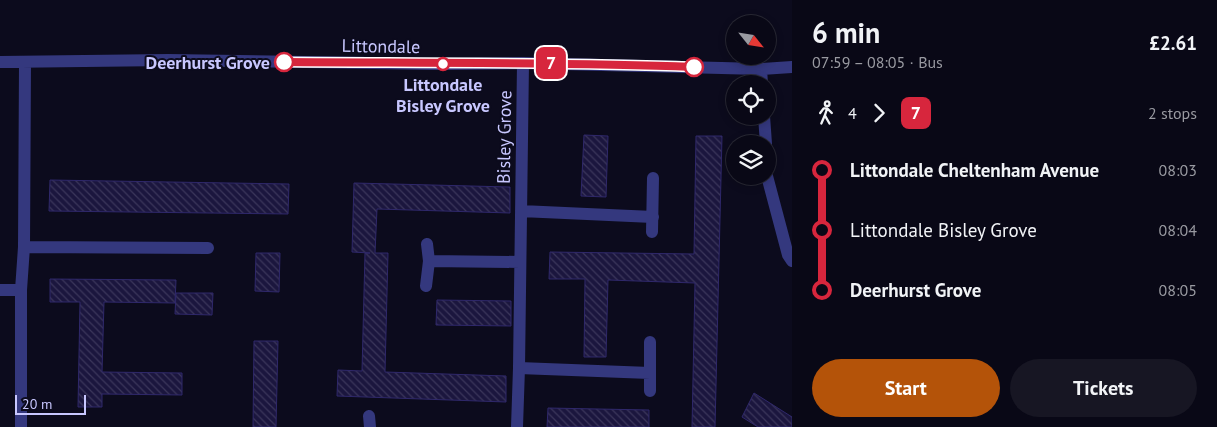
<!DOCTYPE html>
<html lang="en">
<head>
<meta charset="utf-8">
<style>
  :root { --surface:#090816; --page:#171623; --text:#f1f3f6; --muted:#999aa1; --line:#292935; --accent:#b45309 }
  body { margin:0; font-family:"PT Sans",sans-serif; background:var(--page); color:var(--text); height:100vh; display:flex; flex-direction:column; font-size:19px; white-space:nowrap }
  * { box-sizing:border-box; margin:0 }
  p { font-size:16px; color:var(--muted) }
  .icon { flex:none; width:28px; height:28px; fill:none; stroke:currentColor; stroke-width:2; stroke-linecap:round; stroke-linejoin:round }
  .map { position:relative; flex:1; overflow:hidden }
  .side { display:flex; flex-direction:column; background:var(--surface); width:425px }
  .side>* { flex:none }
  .badge { padding:0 10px; border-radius:8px; font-size:18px; line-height:32px }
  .needle { width:32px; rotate:120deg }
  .controls { position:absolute; left:726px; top:15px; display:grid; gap:10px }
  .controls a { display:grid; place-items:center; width:50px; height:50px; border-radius:50%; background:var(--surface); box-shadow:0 2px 8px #0003,0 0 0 1px var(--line); font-size:25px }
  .scale { position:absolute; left:15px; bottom:12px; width:71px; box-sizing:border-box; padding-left:5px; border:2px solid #c8c7ff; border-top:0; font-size:14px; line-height:18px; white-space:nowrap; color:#c8c7ff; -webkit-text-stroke:4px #0c0b1d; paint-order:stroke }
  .map>.badge { position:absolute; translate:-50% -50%; box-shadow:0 0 0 2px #fff }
  .legs { display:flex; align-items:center; gap:8px; height:55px; padding:0 20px; font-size:16px }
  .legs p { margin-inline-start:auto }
  .head { display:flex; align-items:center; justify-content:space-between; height:85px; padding:0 20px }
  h1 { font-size:28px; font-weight:600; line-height:38px }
  .cta { display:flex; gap:10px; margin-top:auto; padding:10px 20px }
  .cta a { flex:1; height:58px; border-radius:30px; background:var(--accent); color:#fff; font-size:20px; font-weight:600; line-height:58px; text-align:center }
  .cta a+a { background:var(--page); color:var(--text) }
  ul { padding:0 20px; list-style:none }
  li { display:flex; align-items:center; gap:18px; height:60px; font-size:19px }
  li i { display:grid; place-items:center; width:8px; height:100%; margin:0 6px; background:currentColor }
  li i::after { content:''; width:12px; height:12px; margin:-6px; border:4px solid; border-radius:50%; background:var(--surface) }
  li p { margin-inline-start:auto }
  li:first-child i { background:linear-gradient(#0000 50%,currentColor 0) }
  li:last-child i { background:linear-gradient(currentColor 50%,#0000 0) }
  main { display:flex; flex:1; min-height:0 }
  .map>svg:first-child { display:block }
</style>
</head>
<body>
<main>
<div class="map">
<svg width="792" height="427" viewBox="0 0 792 427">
  <defs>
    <pattern id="building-back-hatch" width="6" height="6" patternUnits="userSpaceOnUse" patternTransform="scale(1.25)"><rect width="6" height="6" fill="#1b163e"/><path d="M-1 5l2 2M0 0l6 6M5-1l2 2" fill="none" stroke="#3b365b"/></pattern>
  </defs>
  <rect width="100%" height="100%" fill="#0c0b1d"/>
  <path fill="url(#building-back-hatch)" stroke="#2f286b" d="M584,135l24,1 -2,61 -25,-1z
    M696,136h26l-7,291h-23l3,-144 -87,-3 -2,77h-22l1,-78h-36l1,-27 144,2z
    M50,180l239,4 -1,30 -239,-3z
    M354,183l156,4v26l-133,-4 -2,44h13l-3,119 121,4v26l-169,-6 1,-26 24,1 3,-118h5l-18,-1z
    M256,253h24l-1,39 -24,-1z
    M50,279l126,1 -1,23 -71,-1 -2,70 80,1v22l-80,-1v13h-24l2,-105h-30z
    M176,293h37l-1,22 -37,-1z
    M437,300l74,1v25l-75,-1z
    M254,341h24l-2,86h-23z
    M754,393l38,24v10h-34l-16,-10z
    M548,408l101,2v17h-102z"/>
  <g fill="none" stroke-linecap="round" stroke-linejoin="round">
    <path stroke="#34387e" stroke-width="12" d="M0,62l168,-2 271,4 84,-1 238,6 31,-2
      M761,69l1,15
      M764,116l2,28
      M767,176l21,79 4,6
      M521,211l132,6
      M652,232l1,-54
      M24,247l184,1
      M429,261l91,1
      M426,286l3,-25 -2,-17
      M0,290h21
      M650,342v49
      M519,368l131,5
      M369,416l1,11
      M21,427v-137l3,-43 1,-184
      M517,427l2,-59 4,-305"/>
  </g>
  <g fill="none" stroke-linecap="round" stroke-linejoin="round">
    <g stroke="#fff" stroke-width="11">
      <path id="line-1" d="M284,62c137,1 274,0 410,5"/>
    </g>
    <use href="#line-1" stroke="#d7263d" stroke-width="8"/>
  </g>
  <g fill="#fff" stroke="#d7263d" stroke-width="2.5">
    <circle cx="284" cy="62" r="9"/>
    <circle cx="443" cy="64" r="6"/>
    <circle cx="694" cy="67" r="9"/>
  </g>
  <g text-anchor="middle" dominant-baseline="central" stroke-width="4" stroke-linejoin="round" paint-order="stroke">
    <g font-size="18" fill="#c8c7ff" stroke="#0c0b1d">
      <text transform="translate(381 46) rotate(1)">Littondale</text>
      <text transform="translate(504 137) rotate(-89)">Bisley Grove</text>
    </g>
    <g font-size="18" font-weight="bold" fill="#c8c7ff" stroke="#0c0b1d" text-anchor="end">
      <text x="270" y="62">Deerhurst Grove</text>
      <text x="443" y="84" text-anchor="middle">Littondale<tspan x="443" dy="21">Bisley Grove</tspan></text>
    </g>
  </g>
</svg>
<div class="controls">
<a><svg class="needle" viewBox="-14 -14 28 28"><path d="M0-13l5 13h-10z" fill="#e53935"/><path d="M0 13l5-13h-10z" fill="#999aa1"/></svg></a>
<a><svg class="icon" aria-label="locate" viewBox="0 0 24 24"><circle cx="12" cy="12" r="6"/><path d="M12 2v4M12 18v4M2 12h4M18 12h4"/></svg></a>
<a><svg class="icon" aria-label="layers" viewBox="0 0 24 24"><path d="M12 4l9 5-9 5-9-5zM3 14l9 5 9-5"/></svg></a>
</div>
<div class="scale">20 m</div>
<b class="badge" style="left:551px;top:63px;background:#d7263d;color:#fff">7</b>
</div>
<section class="side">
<div class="head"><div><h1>6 min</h1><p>07:59 – 08:05 · Bus</p></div><b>£2.61</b></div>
<div class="legs"><svg class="icon" aria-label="walk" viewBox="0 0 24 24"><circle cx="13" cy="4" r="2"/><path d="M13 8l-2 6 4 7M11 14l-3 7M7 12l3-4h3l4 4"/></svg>4<svg class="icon" aria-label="forward" viewBox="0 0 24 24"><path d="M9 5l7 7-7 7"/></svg><b class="badge" style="background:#d7263d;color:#fff">7</b><p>2 stops</p></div>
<ul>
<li><i style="color:#d7263d"></i><b>Littondale Cheltenham Avenue</b><p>08:03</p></li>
<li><i style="color:#d7263d"></i><span>Littondale Bisley Grove</span><p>08:04</p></li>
<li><i style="color:#d7263d"></i><b>Deerhurst Grove</b><p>08:05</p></li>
</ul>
<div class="cta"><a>Start</a><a>Tickets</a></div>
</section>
</main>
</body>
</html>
